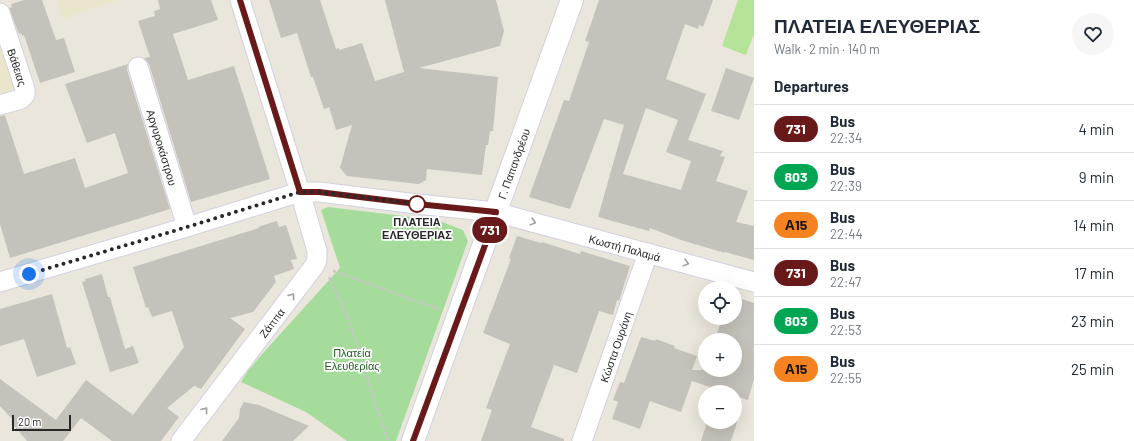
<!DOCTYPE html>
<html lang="en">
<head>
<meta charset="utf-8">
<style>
  :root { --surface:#fff; --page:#f6f6f7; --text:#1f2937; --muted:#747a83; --line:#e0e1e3 }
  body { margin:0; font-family:Barlow,sans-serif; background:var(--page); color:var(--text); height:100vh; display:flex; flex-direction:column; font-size:15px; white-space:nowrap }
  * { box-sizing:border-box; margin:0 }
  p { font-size:13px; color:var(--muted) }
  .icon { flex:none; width:22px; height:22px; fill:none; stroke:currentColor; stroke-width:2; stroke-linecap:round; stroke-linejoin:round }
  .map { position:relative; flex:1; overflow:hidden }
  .sheet { display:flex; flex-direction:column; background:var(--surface); width:380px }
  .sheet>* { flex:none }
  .badge { padding:0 8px; border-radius:13px; font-size:14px; line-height:26px }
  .tools { position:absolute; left:698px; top:281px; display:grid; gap:8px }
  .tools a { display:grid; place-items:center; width:44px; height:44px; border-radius:50%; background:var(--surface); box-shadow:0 4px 16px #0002; font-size:20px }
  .scale { position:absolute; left:12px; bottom:10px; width:59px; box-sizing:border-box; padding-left:4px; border:2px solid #282828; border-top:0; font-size:11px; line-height:14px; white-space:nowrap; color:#282828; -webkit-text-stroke:3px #fff; paint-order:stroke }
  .you { position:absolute; width:20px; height:20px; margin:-10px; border:3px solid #fff; border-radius:50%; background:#1a73e8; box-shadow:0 0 0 6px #1a73e833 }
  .map>.badge { position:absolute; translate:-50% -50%; box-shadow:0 0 0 2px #fff }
  h2 { padding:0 20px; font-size:15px; line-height:36px }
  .round { display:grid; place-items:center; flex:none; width:42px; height:42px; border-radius:21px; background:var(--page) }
  .head { display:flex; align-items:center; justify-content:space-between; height:68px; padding:0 20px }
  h1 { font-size:19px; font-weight:800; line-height:30px }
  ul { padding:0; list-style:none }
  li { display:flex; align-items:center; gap:12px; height:48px; padding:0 20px; border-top:1px solid var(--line) }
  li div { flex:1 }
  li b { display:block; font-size:15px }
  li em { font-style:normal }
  li .badge { min-width:44px; font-weight:700; text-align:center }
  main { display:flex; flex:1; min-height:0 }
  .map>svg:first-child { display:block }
</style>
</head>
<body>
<main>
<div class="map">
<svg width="754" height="441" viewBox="0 0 754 441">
  <rect width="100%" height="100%" fill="#eae6db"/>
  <path fill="#eae6cb" d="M56,0h62l-55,19z
    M0,40l16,50 -16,6z"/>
  <path fill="#a6dc9b" d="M328,207l109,13 26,10 5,11 -72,200h-49l-41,-29 -65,-30 6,-10 17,-20 76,-84 -19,-58z"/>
  <path fill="#b5e398" d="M738,0h16v34l-8,21 -24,-9z"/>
  <path fill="#c5c2bb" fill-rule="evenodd" d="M24,0h18l14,40 8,-2 11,34 -35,11 -16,-48 -2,1 -1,-3 -2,1 -10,-26 3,-1 -1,-3z
    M158,0h53l7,20 -45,14 15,46 46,-14 36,113 -79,23 -42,-138 -5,-6 6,-1 -12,-36 17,-5 -1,-5 6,-2z
    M269,0h51l16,49 3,-1v2l23,-7 13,38 29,-9 -19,-72h111l8,31 -4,15 -81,22 79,9 -5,54h-3l-2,14h-2l-4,30 -55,-6 -1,11 -7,4 -72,-8 -7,-8 12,-43 -16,5 -7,-23 -5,2 -11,-32h-2l-14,-44 -16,5z
    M599,0h114l-10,27 -4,-2 -1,4 -13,-5 -19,55 40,15 -18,46 35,11 -3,5 5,1 -9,24 32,10 -12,31 18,4v34l-29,-8v1l-44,-13 -31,-12 -1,3 -51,-14 26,-92 -20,-6 -34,90 -41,-12 35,-97 5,1 20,-59 -4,-1zM646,108l32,12 -12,32 25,9 -10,29 -58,-16z
    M128,64l-1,6 43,139 -160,49 -10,-34v-108l5,-1 19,59 51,-16 10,30 43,-15 -13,-40 -28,10 -22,-59z
    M726,68l28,10 -15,42 -28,-9z
    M277,221l2,6 7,-2 11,34 -6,1 3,9 -20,7 2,6 -23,30 -23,6 15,11 -44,60 -7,-3 -27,22 12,9 -18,24h-49l-31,-23 -18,23h-36l-16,-19 2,-2 -13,-14v-27l56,41 30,-40 47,35 51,-68 -12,-36 -20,6 -4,-10 -2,1 -13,-41 126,-39 -1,-1z
    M517,236l24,7 1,-1 38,12 1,-3 49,15 -11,35 -2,-1 -4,15 -14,-4 -22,62 -23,-8 -23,62 33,12v2h-83l11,-31 -6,-2 24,-64 -27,-11 28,-74 -2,-1z
    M102,274l6,23h2l15,52 8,-3 6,17 -29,9 -28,-90 4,-1 -1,-2z
    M52,294l15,54 3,-1 6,17 -39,13 -13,-38 -24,7v-37z
    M735,297l19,6v76l-6,21 -13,-4v-4h-11l-32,-11 -11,31 -31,-11 -10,28 -28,-10 6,-17 -5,-2 7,-18 4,1 17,-46 14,4 1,-2 19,7 -1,2 23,8 -5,14h43v-30h-11l-8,-3 6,-19h13z
    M244,402l15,3 50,21 -16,15h-71l17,-23 1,-9z
    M707,422h30l-6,19h-30z"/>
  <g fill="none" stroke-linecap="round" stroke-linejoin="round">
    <g stroke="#d0d1e0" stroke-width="21">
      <g id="street">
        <path id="s1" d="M0,13l25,76v6l-4,4 -21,6"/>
        <path id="s2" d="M138,67l49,160"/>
        <path id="s3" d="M0,282l187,-55 113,-35h19l98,12 78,8 259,70"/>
        <path id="s4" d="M181,441l134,-176 2,-5v-9l-17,-59 -60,-192"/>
        <path id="s5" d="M582,441l66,-188"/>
      </g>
    </g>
    <g stroke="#d0d1e0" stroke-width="24">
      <g id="secondary">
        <path id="s6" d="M413,441l159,-441"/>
      </g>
    </g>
    <path stroke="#c7c7c7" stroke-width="2.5" stroke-dasharray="3 2" stroke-linecap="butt" d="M333,271l106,38
      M329,277l20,44 39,120"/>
    <use href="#street" stroke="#fff" stroke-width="19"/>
    <use href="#secondary" stroke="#fff" stroke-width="22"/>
  </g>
  <defs><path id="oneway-chevron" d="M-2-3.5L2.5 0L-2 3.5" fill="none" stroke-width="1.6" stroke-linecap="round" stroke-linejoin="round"/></defs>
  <g stroke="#9e9e9e">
    <use href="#oneway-chevron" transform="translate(533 222) rotate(15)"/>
    <use href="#oneway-chevron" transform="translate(686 263) rotate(15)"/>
    <use href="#oneway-chevron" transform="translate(292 296) rotate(-53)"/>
    <use href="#oneway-chevron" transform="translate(205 410) rotate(-53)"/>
  </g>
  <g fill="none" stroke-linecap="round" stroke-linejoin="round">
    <g stroke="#fff" stroke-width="9">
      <path id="line" d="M240,0l60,192h19l98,12 79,8 -8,25 -75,204"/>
    </g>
    <use href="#line" stroke="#681a1a" stroke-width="6"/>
    <path stroke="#282828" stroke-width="4" stroke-dasharray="0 7.2" d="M29,274l158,-47 113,-35h19l98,12"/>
  </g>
  <circle fill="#fff" stroke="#681a1a" stroke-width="2" cx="417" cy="204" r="8"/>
  <g text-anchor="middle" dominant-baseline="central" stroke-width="3.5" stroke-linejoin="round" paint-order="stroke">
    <g font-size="11" fill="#282828" stroke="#fff">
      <text stroke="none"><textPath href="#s1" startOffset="57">Βάθειας</textPath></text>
      <text stroke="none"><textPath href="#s2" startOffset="84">Αργυροκάστρου</textPath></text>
      <text stroke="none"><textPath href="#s6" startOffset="295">Γ. Παπανδρέου</textPath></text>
      <text stroke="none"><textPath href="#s3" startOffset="644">Κωστή Παλαμά</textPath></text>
      <text stroke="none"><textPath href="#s4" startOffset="149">Ζάππα</textPath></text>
      <text stroke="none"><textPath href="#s5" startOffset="100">Κώστα Ουράνη</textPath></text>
    </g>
    <g font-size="11" font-weight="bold" fill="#282828" stroke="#fff">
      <text x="417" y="221">ΠΛΑΤΕΙΑ<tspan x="417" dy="13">ΕΛΕΥΘΕΡΙΑΣ</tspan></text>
    </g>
    <g font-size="11" fill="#215e1f" stroke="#fff">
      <text x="352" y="352">Πλατεία<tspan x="352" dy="13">Ελευθερίας</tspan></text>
    </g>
  </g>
</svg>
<div class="tools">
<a><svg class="icon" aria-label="locate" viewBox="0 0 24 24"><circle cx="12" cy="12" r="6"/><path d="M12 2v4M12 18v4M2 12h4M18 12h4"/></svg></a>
<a>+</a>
<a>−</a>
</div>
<div class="scale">20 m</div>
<div class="you" style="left:29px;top:274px"></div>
<b class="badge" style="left:490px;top:230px;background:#681a1a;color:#fff">731</b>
</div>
<section class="sheet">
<div class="head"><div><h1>ΠΛΑΤΕΙΑ ΕΛΕΥΘΕΡΙΑΣ</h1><p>Walk · 2 min · 140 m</p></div><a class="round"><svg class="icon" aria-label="heart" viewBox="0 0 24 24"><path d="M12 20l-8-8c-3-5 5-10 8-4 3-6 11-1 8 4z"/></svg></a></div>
<h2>Departures</h2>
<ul>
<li><span class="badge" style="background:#681a1a;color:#fff">731</span><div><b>Bus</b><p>22:34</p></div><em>4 min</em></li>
<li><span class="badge" style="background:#00a651;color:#fff">803</span><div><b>Bus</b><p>22:39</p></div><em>9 min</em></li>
<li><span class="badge" style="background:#f58220;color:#111">Α15</span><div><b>Bus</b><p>22:44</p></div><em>14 min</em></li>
<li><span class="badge" style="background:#681a1a;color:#fff">731</span><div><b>Bus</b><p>22:47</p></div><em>17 min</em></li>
<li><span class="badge" style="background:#00a651;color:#fff">803</span><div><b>Bus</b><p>22:53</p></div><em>23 min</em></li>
<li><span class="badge" style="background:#f58220;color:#111">Α15</span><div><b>Bus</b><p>22:55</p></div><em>25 min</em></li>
</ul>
</section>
</main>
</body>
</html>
